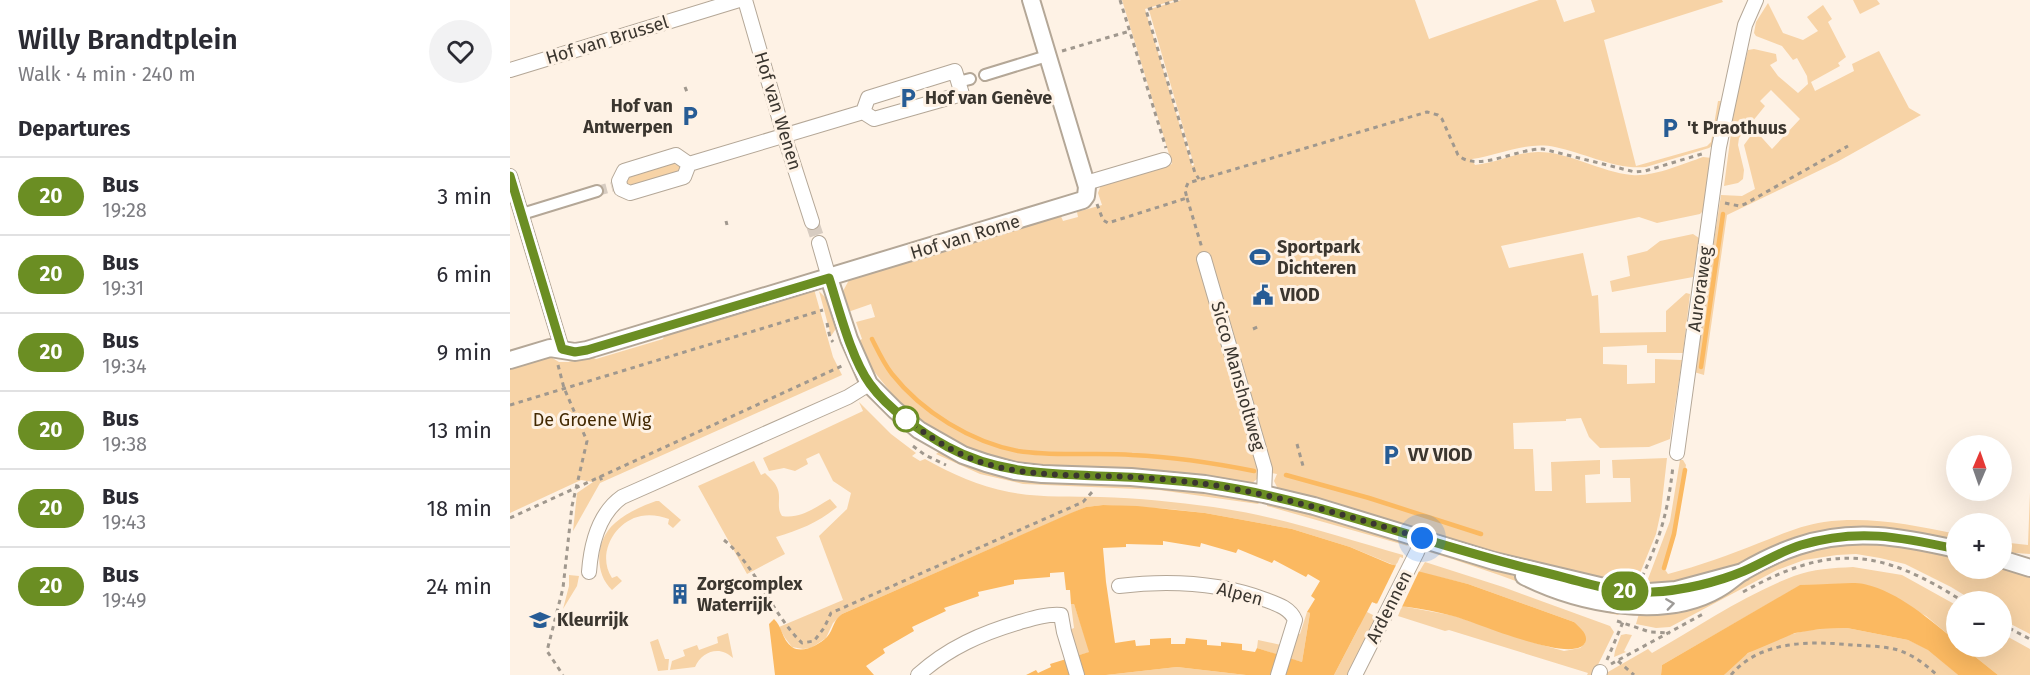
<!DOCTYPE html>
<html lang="en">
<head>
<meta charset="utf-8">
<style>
  :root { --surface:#fff; --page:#f2f2f3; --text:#2b2b33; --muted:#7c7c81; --line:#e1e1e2 }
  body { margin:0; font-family:"Fira Sans",sans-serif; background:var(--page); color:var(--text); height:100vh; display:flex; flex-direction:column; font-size:22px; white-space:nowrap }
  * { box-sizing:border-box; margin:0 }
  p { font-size:20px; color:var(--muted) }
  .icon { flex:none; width:33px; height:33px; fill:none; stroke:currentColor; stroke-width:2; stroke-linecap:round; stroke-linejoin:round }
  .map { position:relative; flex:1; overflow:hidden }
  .drawer { display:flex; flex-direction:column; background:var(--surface); width:510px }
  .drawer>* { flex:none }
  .badge { padding:0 12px; border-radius:20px; font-size:21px; line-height:39px }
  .needle { width:39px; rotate:2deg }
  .controls { position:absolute; left:1436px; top:435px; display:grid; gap:12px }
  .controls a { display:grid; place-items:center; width:66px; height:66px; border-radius:50%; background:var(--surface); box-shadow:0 6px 24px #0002; font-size:30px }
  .you { position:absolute; width:30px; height:30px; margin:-15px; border:4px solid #fff; border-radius:50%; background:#1a73e8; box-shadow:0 0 0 9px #1a73e833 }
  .map>.badge { position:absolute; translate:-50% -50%; box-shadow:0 0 0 3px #fff }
  h2 { padding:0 18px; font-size:22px; line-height:54px }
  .round { display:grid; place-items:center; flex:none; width:63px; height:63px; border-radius:32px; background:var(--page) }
  .summary { display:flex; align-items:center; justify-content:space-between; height:102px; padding:0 18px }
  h1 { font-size:28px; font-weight:600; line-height:45px }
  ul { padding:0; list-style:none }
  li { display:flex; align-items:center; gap:18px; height:78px; padding:0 18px; border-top:2px solid var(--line) }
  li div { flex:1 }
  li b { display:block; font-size:22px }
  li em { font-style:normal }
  li .badge { min-width:66px; font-weight:700; text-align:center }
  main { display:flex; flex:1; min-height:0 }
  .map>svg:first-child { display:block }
</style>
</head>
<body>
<main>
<section class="drawer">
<div class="summary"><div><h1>Willy Brandtplein</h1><p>Walk · 4 min · 240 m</p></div><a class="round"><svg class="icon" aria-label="heart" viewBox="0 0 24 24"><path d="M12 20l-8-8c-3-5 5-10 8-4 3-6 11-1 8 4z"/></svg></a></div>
<h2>Departures</h2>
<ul>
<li><span class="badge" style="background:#6b8e23;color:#fff">20</span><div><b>Bus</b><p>19:28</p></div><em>3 min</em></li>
<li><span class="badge" style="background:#6b8e23;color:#fff">20</span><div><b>Bus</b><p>19:31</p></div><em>6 min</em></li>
<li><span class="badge" style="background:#6b8e23;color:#fff">20</span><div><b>Bus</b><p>19:34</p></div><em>9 min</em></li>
<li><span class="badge" style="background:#6b8e23;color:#fff">20</span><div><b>Bus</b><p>19:38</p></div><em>13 min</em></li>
<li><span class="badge" style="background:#6b8e23;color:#fff">20</span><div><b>Bus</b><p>19:43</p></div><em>18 min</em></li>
<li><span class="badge" style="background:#6b8e23;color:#fff">20</span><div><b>Bus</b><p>19:49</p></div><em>24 min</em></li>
</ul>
</section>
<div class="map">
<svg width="1520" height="675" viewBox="0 0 1520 675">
  <rect width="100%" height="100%" fill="#fef2e5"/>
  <path fill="#f7d3a6" d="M612,0h53l-30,9 47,157 2,-1 -45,-155 1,-1 31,-9h234l14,39 110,-39h17l8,22 31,-10 -4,-12h131l1,2 -119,38 32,126 71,-20 4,-4 7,-41h3l-8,44 -4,3 -63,19c-31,3 -61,-14 -91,-20 -28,-6 -56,8 -83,12l3,6c21,-2 42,-13 63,-13 32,0 62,20 94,23 21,2 51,-11 71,-18l9,1 -8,52 -4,4 -43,9 -18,-6 -138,29 8,22 74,-15 9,43 6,-1 2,38 66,-1v-21l20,-18 4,1 -7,59h-36v-8l-44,2v17l24,1v19l28,-1v-24l27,1 -12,79 -21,8 -49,1 -11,-11 -8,-19 -15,1v2l-53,2 1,26h19l2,42h17l-1,-29 49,-2v14l-15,1 1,28 45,-1 -1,-24h-17l-1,-18 55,-2 -6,53 -5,23 -22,54 -63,-12 -293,-87 -4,-8 3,-7 -18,-3 -2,8 -6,5 -225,-18 -62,-18 -33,-20 -34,-28 -25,-31 -14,-28 4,-2 -6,-17 19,-5 -4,-13 -23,8 -6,-19 7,-13 211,-66 3,7 15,-4 -1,-5 25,-7 -4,-12 3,-8 71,-21z
    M1343,0h24l3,4 -20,10z
    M1258,3l15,30 20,7 15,-9 -11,-14 16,-12 9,14 -4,3 18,35 -8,6 2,3 -29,16 4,9 39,-20 -2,-7 27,-13 30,57 12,7 -84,47 -110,53 -23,160 -10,-3 27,-177 21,1 13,-7 -11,-44 11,-15 17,19 28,-30 -29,-29 -11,11 5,5 -26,32 -1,7 6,25 -1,9 -5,4 -14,3 11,-83 13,-53 6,-1 22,5 1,7 -7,4 8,11 20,17 10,-9 -1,-8 -10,-18 -4,2 -11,-14 -26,-10 -2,-3 2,-11z
    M157,162l15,4 -10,12 -33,9 -17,-3 12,-13z
    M1183,234l6,4 -6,39 -81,15 -2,-11 20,-5 -3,-20 20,-5 13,-10z
    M304,289l19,68 9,18 -242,108 -27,48 4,-38 16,-11 -12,-2 -71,33v-146l39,-11 10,6h9l22,-6 6,3 67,-20 2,-6z
    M309,291l9,9 9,27 -6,9z
    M349,402l32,32 25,19 -4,3 8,5 5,-2c27,15 54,27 84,33 30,6 61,4 91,5 38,1 76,5 113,10 65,9 127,30 190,48v3l-3,-1 -4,9 -46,-19 -58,-18 -87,-16 -36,-4 -66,-4 -17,2 -244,107 -9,9 -7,15 -15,10 -8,1 -11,-2 -7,-9 -6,-11 64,-27 -24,-64 28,-27 4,-16 -18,-12 -14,-28 -13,6 2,5 -13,7 -11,-3 -15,3 -6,-13 100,-47z
    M430,451l37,17 41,11 92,4 90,8 61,10 -3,3 -99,-14 -136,-6 -43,-10 -44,-20z
    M1170,460h3l3,5 -12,69 -10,34 4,6c31,-8 61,-19 91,-31 21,-8 43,-18 65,-21 46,-6 88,3 132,12v8l-51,-11 -32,-4 -19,1 -97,27 -50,23 -55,7 -4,-6 22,-58z
    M244,461l7,14 4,-2c5,5 11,10 13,17 3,10 -2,17 4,26 19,3 32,-8 48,-17l7,8c-19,16 -38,23 -61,30l9,17 -38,20 -49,-88z
    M1520,492v62l-29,-2v-10l27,3z
    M146,501h3l22,19 -8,8 -5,-4 1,-5c-9,-3 -18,-5 -28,-3 -26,5 -45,38 -29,62l5,-2 5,5 -10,9c-18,-17 -17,-50 3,-67 11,-10 27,-17 41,-22z
    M757,502l28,6 108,32 5,6 -141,-40z
    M1371,542l75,15v11l45,-1 29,6v61l-29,-15v-17l-27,-1 -23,-14 -46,-23 -25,-6 -24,-4 -19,1 -33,5 -27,10 -107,57 -14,1 -20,-4 4,-14 128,-44 36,-15 32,-7z
    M925,550l58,18 66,26 62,18 -3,3 -10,-2c-60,-19 -118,-43 -179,-61z
    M915,562l78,25 107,39 4,6 -21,43h-6l1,-2 -139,-43 -4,1 -47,-15 4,-10 5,1 48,9 80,27 29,8 16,-3 5,-5 -11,-21 -106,-38 -46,-11 -3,-1z
    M1343,567l49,8 54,30v36l-30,-25 -63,-32 -62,1 -139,80 -1,10h-54l1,-3 40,-23 4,4c46,-26 92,-58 142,-77 19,-7 39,-8 59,-9z
    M59,575l10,1 -2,10 -14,23 6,-23z
    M855,592l12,12 -5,-2 -5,10 10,5 -30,58h-13l25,-48z
    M561,604h3l16,48 -14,4 -7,-26 5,-2z
    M797,612l3,1 -8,49 -15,-4 8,-24h5z
    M1337,628l61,12 20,9 30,26h-234c14,-21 48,-36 72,-42 16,-5 34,-4 51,-5z
    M218,633l5,25c-13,-13 -31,-7 -38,9l-25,3 2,-9 13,-5 -2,-6 14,-5 2,5 19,-7 -1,-6z
    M1491,633l29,16v26h-32l-35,-28 38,-1z
    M1116,634l6,1 -8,16 2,1 -12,5 1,-6 6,-16z
    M148,639l7,20h4l-1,11 -10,1 -8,-29z
    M748,640l23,5 -3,10 -21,-7z
    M667,667l69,8h-140z"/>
  <path fill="#fbb961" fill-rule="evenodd" d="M593,505l34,1 68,7 87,16 58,18 40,17 78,20 106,38c5,5 13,11 12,18 -5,29 -115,-20 -133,-24 -15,-4 -30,-7 -45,-9 -13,-2 -24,0 -36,-5l-38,73h-88l-69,-8 -71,8h-80l10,-5 2,3 13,-6 -1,-3 39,-12 -15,-48h-3l-1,-14h-4l-2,-18 -14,1v4l-36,3v4l-36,8 1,4 -35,12 2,3 -34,16 2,4 -31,18 2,4 -19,13 8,9h-99l-6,-51 5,-5c8,7 8,21 18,28 10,7 27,-2 35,-10 7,-8 6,-17 15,-23l229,-101 15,-6zM653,541l37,6 1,-4 35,10 2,-4 34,14 2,-3 32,17 2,-3 12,7 -9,15 4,3 -8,13 3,1 -8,49 -45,-14 -2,4 -13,-2v-6l-21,-2v4l-14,-1v-5l-21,-2 -1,6h-14v-6l-21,1v6l-14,1 -1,-6 -20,3 -9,-61 -3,-34 23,-1v-3l37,1z
    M1317,584c11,0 26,-2 37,0 35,8 65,35 92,57v5l7,1 35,28h-40l-30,-25 -20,-10 -61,-12 -27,1 -25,4 -47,20 -24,22h-63l1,-10 138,-80z"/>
  <path fill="#fef2e5" d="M887,563l23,6 -19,40h-18l-7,-3z"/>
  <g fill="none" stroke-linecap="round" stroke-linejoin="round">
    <path stroke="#fbb961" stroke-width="4.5" d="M362,339c6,12 12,25 20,35 30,38 79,68 126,77 38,6 77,1 114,4 41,2 82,8 122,16
      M1191,367l22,-153
      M776,475l83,23 112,36
      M1154,568l10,-34 11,-64"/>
    <path stroke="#d7ccc1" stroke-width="10" stroke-dasharray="10 5" stroke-linecap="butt" d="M87,191l15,-4"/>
    <path stroke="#d7ccc1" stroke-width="14" stroke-dasharray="14 7" stroke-linecap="butt" d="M302,222l7,21"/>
    <g stroke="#b4a797" stroke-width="14">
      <path id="pedestrian" d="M475,75l62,-19
        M448,82l12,-3
        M12,214l75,-23"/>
    </g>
    <g stroke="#b4a797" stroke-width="16">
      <path id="minor" d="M235,0l39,135 28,87
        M0,70l229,-70
        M179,164l-5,13 -54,16 -9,-4 -2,-8 5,-10 52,-16 13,9 174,-52 11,7 88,-25 -7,-23 -87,27 -5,14
        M0,176l52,173
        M576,183l78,-23
        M309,243l10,35
        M694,259l61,210 -1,25
        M1167,453l42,-306 26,-122 11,-25
        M79,572c2,-27 9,-58 33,-75l226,-100 21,-13
        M609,586c50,-6 99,-4 147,14 11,4 24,8 29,20l-17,55
        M408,675c30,-27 64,-42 102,-53 14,-4 27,-8 41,-7l3,17 13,43
        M845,675l62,-123 5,-14
        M1089,675l1,-3"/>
    </g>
    <g stroke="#b4a797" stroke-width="20">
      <path id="tertiary" d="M319,278l20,61 20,45 26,26 24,20 44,25 23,8 29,8 27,3 89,3 74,7 59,10 50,12 180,55 127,30 28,1 27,-2 67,-18
        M0,360l40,-12 25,4 12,-2 496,-150 3,-4 1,-9 -56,-187
        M1491,559l29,9
        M1014,576c54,27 139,45 194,13 10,-5 17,-13 26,-18 17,-10 36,-19 54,-25 55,-19 104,-9 158,3"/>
    </g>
    <path stroke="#a0988e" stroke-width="3" stroke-dasharray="4.5 4.5" stroke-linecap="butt" d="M610,0l46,148
      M668,0l-32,10 49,163 4,6
      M552,51l68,-20
      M175,87l2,5
      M677,198l15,50
      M1215,203l14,3 6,-2 103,-58
      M587,204l6,16 5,3 79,-25 -2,-8 3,-7 239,-71 11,3 4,4 16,36c19,18 60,-7 85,-6l92,23 10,-1 60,-18
      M216,221l1,4
      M317,323l3,15 3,4
      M743,329l7,-3
      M48,365l6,23 23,53 -15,65 -9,82 -16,63 16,24
      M0,405l313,-95
      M787,444l6,22
      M403,446l12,9 21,10
      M90,476l3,8
      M0,518l334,-153
      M214,540c33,27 47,73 78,103l12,-2 10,-13 7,-15 252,-111 10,-11
      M1132,577c19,-41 26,-66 31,-111
      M1233,592c88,-49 137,-44 221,10
      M1107,621l33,11 20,1
      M1491,624l29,15
      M1097,660l16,-38
      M1108,661l16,14
      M1101,664l92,-50
      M1221,675c29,-35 80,-34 121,-30 15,1 32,1 46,5 15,5 27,14 39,25"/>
    <use href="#pedestrian" stroke="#fff" stroke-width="10"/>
    <use href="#minor" stroke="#fff" stroke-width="14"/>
    <use href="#tertiary" stroke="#fff" stroke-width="16"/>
  </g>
  <defs><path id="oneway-chevron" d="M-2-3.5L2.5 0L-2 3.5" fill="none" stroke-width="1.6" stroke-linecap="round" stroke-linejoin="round" transform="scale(1.5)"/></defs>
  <use stroke="#9d9a97" href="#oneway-chevron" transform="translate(1160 604) rotate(-8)"/>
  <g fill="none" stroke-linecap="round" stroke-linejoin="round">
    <g stroke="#fff" stroke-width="14">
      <path id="line" d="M0,176l52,173 13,3 12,-2 242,-72c10,31 22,80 41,106 18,25 51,48 78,63 55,30 116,27 177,30 27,1 55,4 82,7 112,16 218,60 328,86 39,9 77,24 117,22 29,-1 66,-10 92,-21 19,-8 37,-20 57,-26 56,-17 100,-8 155,4"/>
    </g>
    <use href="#line" stroke="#6b8e23" stroke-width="9"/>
    <path stroke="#3b362f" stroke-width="6" stroke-dasharray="0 10.8" d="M396,419c18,14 37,27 57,36 53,24 110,19 166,22 25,1 52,4 77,7 74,11 144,33 216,54"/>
  </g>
  <defs>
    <g id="parking-bare" transform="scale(1.62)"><path d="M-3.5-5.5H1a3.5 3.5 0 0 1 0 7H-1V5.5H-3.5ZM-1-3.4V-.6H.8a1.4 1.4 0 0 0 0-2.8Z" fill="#275c95" stroke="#fef2e5" stroke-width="2.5" paint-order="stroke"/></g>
    <g id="stadium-bare" transform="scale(1.62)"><path d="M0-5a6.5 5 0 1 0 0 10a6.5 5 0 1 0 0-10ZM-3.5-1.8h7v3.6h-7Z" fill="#275c95" stroke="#fef2e5" stroke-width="2.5" paint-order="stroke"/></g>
    <g id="civic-bare" transform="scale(1.62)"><path d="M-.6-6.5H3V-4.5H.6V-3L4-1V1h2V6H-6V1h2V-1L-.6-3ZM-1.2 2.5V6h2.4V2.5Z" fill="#275c95" stroke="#fef2e5" stroke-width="2.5" paint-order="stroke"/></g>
    <g id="building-bare" transform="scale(1.62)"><path d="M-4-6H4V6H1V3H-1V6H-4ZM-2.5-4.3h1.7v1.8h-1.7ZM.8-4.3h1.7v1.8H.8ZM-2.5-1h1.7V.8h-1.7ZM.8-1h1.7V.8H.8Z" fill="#275c95" stroke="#fef2e5" stroke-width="2.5" paint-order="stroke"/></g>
    <g id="school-bare" transform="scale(1.62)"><path d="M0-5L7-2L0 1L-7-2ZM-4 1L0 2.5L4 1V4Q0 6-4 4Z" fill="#275c95" stroke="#fef2e5" stroke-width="2.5" paint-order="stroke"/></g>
  </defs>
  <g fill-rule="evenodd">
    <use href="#parking-bare" x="398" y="98"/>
    <use href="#parking-bare" x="180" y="116"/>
    <use href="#parking-bare" x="1160" y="128"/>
    <use href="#stadium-bare" x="750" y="257"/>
    <use href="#civic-bare" x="753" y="295"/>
    <use href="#parking-bare" x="881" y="455"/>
    <use href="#building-bare" x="170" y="594"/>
    <use href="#school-bare" x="30" y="620"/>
  </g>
  <circle fill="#fff" stroke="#6b8e23" stroke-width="3" cx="396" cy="419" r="12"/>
  <g text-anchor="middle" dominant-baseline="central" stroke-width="6" stroke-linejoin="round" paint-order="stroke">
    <g font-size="18" fill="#3b362f" stroke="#fef2e5">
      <text transform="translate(97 40) rotate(-17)">Hof van Brussel</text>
      <text transform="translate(268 111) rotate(73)">Hof van Wenen</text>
      <text transform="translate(455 237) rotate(-17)">Hof van Rome</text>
      <text transform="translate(1190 289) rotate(-82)">Auroraweg</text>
      <text transform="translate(728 376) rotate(74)">Sicco Mansholtweg</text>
      <text transform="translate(730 594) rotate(15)">Alpen</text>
      <text transform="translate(879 607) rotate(-63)">Ardennen</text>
    </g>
    <g font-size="18" font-weight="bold" fill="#3b362f" stroke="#fef2e5" text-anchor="start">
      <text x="415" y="98">Hof van Genève</text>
      <text x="163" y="106" text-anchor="end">Hof van<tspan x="163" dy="21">Antwerpen</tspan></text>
      <text x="1177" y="128">'t Praothuus</text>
      <text x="767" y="247">Sportpark<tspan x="767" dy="21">Dichteren</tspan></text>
      <text x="770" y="295">VIOD</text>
      <text x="898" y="455">VV VIOD</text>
      <text x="187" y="584">Zorgcomplex<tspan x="187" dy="21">Waterrijk</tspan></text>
      <text x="47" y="620">Kleurrijk</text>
    </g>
    <g font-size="18" fill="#432902" stroke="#fef2e5">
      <text x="82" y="420">De Groene Wig</text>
    </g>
  </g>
</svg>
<div class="controls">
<a><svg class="needle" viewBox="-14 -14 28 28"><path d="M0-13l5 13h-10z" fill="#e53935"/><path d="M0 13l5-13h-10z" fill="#7c7c81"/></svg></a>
<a>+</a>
<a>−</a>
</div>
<div class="you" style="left:912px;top:538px"></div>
<b class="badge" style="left:1115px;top:591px;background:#6b8e23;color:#fff">20</b>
</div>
</main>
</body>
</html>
